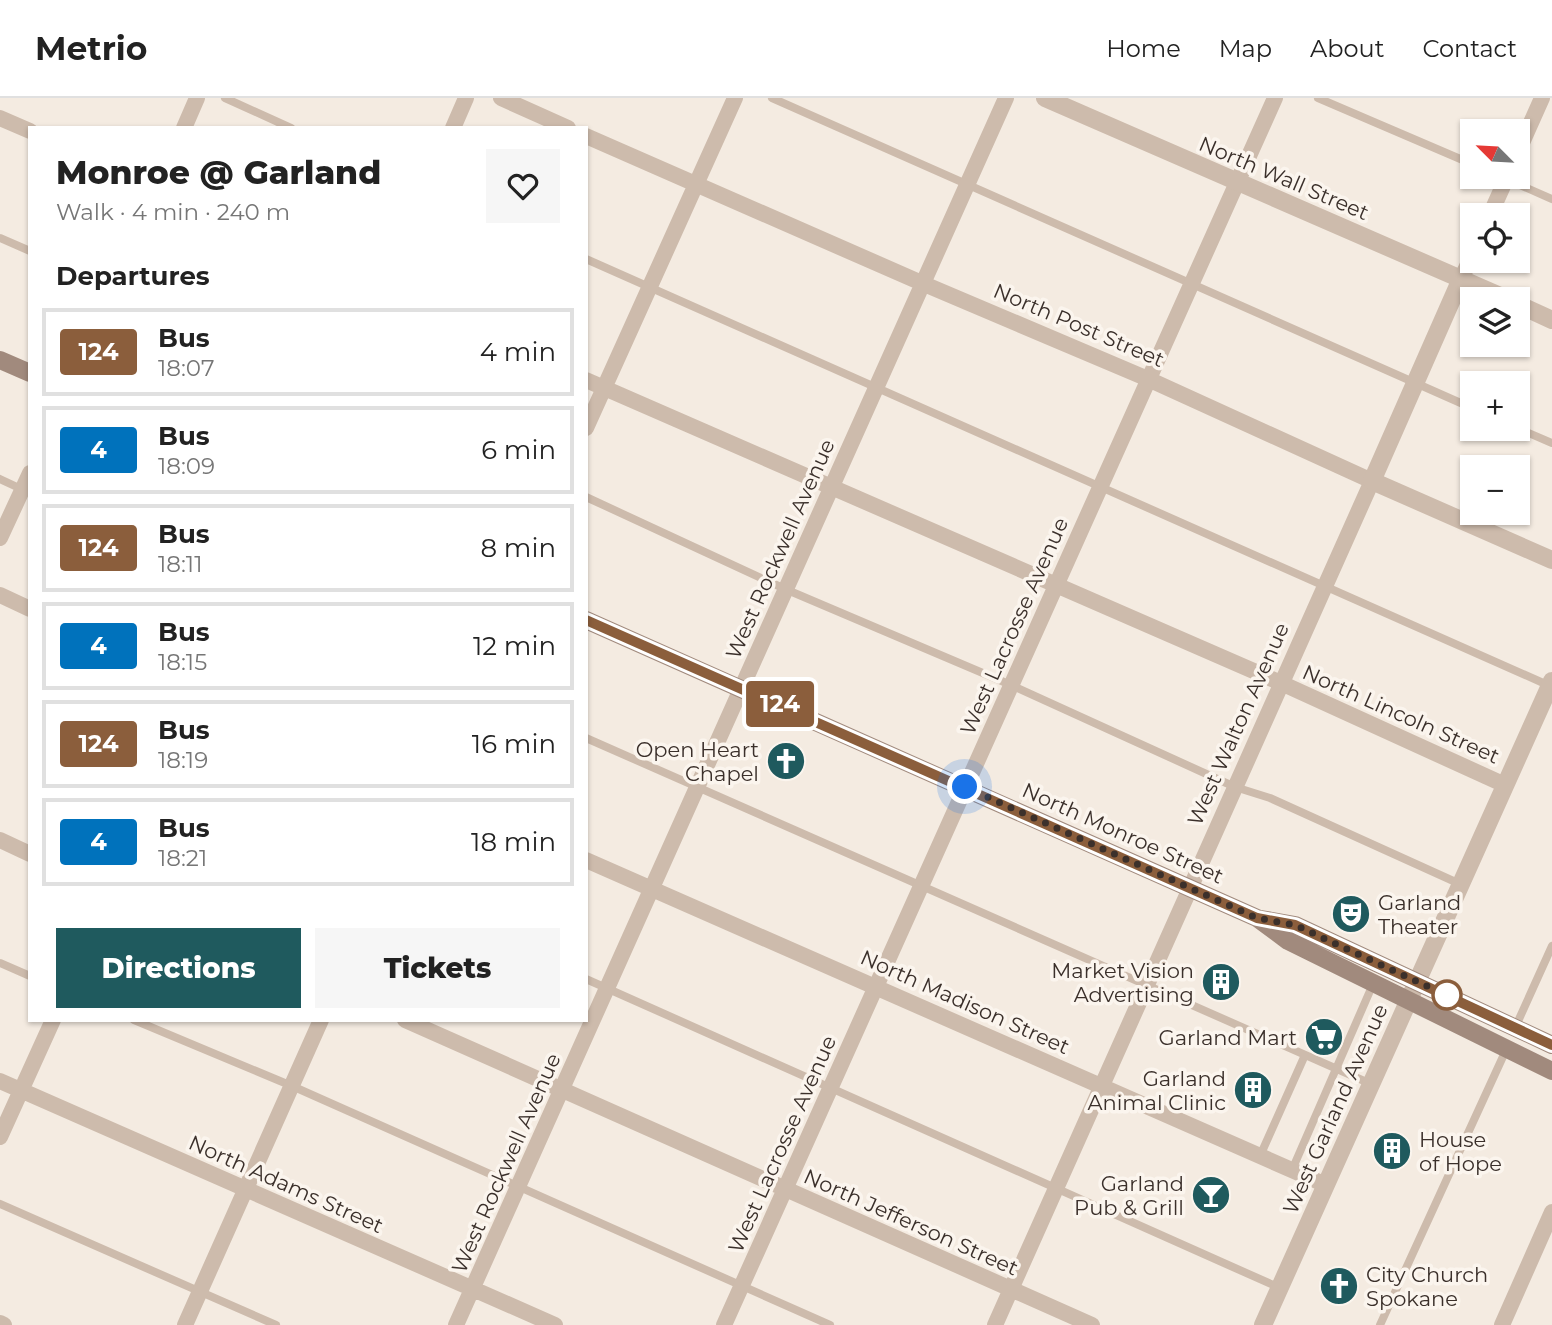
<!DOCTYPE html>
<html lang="en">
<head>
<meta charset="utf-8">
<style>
  :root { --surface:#fff; --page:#f6f6f6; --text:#222; --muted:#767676; --line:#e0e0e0; --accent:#1f5a5e }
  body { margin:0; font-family:Montserrat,sans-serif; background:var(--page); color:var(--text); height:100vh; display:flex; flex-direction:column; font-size:26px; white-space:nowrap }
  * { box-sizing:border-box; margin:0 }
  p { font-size:23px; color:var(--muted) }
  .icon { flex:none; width:38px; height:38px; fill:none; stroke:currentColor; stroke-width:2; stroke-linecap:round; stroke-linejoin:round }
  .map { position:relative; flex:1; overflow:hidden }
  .panel { position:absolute; left:28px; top:28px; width:560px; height:896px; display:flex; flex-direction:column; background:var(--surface); border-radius:0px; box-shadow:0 2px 5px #0004 }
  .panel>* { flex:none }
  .badge { padding:0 14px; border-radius:5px; font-size:24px; line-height:46px }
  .needle { width:46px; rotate:294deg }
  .tools { position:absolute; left:1460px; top:21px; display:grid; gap:14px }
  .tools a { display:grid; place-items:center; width:70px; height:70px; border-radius:0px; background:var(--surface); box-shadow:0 2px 5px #0004; font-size:35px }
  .you { position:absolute; width:35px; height:35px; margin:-18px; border:5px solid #fff; border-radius:50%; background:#1a73e8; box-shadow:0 0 0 10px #1a73e833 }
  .map>.badge { position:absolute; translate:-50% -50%; box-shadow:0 0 0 4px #fff }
  h2 { padding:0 28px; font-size:26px; line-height:63px }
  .round { display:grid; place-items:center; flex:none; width:74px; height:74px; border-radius:0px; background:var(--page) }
  .summary { display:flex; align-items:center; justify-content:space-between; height:119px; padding:0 28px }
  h1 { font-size:33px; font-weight:800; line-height:52px }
  .cta { display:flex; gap:14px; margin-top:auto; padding:14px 28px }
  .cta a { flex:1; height:80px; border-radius:0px; background:var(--accent); color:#fff; font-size:28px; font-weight:800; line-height:80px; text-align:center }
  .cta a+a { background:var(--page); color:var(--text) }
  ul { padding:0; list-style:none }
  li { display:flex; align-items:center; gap:21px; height:88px; margin:0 14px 10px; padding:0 14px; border:4px solid var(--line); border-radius:0px }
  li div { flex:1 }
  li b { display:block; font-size:26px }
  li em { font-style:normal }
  li .badge { min-width:77px; font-weight:700; text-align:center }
  header { display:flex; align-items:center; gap:42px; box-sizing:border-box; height:98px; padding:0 35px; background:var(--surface); border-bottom:2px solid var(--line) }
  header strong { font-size:33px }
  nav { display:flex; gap:38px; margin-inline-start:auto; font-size:24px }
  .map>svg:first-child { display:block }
</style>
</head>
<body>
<header>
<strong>Metrio</strong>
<nav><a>Home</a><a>Map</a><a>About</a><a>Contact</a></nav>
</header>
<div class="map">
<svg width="1552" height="1227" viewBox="0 0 1552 1227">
  <rect width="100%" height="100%" fill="#f4ebe1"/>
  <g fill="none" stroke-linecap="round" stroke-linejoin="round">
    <path stroke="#cdbbac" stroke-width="8" d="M225,0l66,30
      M772,0l700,310
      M1318,0l154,66
      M1504,80l48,21
      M0,140l30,13
      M586,161l964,427
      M1517,330l35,15
      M0,381l30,14
      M586,399l199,92 226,96 224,102 35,11 190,86
      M586,640l785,346
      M0,865l30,13
      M586,881l694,309
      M134,922l158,66 538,239
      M1515,930l37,-82
      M1260,1058l45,-101
      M1292,1072l81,-186
      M0,1106l276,121
      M1380,1227l126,-275"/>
    <path stroke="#cdbbac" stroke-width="16" d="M501,0l67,30
      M0,20l30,13
      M184,30l13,-30
      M453,30l13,-30
      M586,38l338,148 224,95 224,102 -377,844
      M1517,56l25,-56
      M1490,117l17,-38
      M1461,181l11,-23
      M586,282l695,303 224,102
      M586,330l149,-330
      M0,440l30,-65
      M0,497l30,14
      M0,742l30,14
      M586,762l740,325
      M405,922l687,305
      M0,983l555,244
      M0,1039l53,-117
      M0,1225l4,2
      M185,1227l136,-305
      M456,1227l550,-1227
      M724,1227l551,-1227
      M1502,1227l50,-113"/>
    <path stroke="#cdbbac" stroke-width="18" d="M1045,0l462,201
      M1461,181l-89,202 180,79
      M1517,206l35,16
      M1263,1227l289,-644"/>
    <path stroke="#a18a7d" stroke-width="18" d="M0,262l30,13
      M586,522l671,298 31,23 264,130
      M1261,821l34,6 257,120"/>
  </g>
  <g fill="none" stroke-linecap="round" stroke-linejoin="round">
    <g stroke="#fff" stroke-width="16">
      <path id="line" d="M586,522l671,298 38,7 257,120"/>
    </g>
    <use href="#line" stroke="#8b5e3c" stroke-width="10"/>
    <path stroke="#3b302b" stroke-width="7" stroke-dasharray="0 12.6" d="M965,689l292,131 38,7 162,75 -10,-5"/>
  </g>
  <defs>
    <g id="church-disc" transform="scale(2.0125)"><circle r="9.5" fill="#1f5a5e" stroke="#fbf5ee"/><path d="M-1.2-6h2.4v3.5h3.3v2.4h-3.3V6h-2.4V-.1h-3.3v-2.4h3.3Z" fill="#fff"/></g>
    <g id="theatre-disc" transform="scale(2.0125)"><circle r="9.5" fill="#1f5a5e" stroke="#fbf5ee"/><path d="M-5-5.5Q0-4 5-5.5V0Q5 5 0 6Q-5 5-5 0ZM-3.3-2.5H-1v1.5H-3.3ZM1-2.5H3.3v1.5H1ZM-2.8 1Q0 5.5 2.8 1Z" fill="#fff"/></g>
    <g id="building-disc" transform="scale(2.0125)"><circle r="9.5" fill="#1f5a5e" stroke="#fbf5ee"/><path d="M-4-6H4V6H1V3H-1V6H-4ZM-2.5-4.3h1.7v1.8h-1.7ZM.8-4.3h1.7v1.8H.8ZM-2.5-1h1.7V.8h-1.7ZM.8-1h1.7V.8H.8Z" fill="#fff"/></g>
    <g id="supermarket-disc" transform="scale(2.0125)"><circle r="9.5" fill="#1f5a5e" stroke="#fbf5ee"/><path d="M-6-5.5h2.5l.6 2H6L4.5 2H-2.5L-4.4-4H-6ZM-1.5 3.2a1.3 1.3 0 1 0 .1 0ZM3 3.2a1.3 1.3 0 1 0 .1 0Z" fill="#fff"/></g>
    <g id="bar-disc" transform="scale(2.0125)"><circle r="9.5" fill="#1f5a5e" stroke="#fbf5ee"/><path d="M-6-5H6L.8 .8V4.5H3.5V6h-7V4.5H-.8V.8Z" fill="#fff"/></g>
  </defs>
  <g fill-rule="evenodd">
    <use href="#church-disc" x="786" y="663"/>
    <use href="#theatre-disc" x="1351" y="816"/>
    <use href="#building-disc" x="1221" y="884"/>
    <use href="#supermarket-disc" x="1324" y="939"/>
    <use href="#building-disc" x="1253" y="992"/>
    <use href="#building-disc" x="1392" y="1053"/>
    <use href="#bar-disc" x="1211" y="1097"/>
    <use href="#church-disc" x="1339" y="1188"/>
  </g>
  <circle fill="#fff" stroke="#8b5e3c" stroke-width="3.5" cx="1447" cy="897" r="14"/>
  <g text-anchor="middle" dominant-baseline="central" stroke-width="7" stroke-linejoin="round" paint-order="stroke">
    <g font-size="21" fill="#3b302b" stroke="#fbf5ee">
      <text transform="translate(1284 80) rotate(23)">North Wall Street</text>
      <text transform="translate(1079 227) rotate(23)">North Post Street</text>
      <text transform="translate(780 451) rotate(-66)">West Rockwell Avenue</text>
      <text transform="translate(1014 528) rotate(-66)">West Lacrosse Avenue</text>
      <text transform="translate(1401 616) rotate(24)">North Lincoln Street</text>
      <text transform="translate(1238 626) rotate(-66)">West Walton Avenue</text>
      <text transform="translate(1123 735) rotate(24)">North Monroe Street</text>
      <text transform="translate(965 904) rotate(24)">North Madison Street</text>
      <text transform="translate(1335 1011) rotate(-66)">West Garland Avenue</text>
      <text transform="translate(782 1046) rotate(-66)">West Lacrosse Avenue</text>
      <text transform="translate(506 1065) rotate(-66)">West Rockwell Avenue</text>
      <text transform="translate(286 1086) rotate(24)">North Adams Street</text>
      <text transform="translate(911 1124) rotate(24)">North Jefferson Street</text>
    </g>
    <g font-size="21" fill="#3b302b" stroke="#fbf5ee" text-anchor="end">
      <text x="759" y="651">Open Heart<tspan x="759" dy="24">Chapel</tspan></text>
      <text x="1378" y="804" text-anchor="start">Garland<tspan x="1378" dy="24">Theater</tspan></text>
      <text x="1194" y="872">Market Vision<tspan x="1194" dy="24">Advertising</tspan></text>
      <text x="1297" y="939">Garland Mart</text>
      <text x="1226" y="980">Garland<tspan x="1226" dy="24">Animal Clinic</tspan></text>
      <text x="1419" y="1041" text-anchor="start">House<tspan x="1419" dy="24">of Hope</tspan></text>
      <text x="1184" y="1085">Garland<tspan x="1184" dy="24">Pub &amp; Grill</tspan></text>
      <text x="1366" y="1176" text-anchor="start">City Church<tspan x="1366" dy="24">Spokane</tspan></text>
    </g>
  </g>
</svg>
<div class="tools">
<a><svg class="needle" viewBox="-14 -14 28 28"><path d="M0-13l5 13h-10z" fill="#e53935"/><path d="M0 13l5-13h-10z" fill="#767676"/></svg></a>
<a><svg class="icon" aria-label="locate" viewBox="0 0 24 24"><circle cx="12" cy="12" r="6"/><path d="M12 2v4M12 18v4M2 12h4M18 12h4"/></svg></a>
<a><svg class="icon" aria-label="layers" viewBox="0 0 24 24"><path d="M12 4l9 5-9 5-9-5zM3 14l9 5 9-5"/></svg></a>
<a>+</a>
<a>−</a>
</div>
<div class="you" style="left:965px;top:689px"></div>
<b class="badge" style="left:780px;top:606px;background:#8b5e3c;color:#fff">124</b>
<section class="panel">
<div class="summary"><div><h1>Monroe @ Garland</h1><p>Walk · 4 min · 240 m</p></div><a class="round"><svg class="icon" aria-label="heart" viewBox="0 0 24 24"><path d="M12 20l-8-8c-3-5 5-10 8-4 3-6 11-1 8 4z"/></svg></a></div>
<h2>Departures</h2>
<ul>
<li><span class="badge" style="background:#8b5e3c;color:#fff">124</span><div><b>Bus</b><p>18:07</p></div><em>4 min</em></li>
<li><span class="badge" style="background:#0072bc;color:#fff">4</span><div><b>Bus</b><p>18:09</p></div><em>6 min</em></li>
<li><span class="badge" style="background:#8b5e3c;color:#fff">124</span><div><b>Bus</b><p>18:11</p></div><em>8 min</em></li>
<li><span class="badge" style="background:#0072bc;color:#fff">4</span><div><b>Bus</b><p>18:15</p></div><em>12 min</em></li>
<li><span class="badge" style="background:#8b5e3c;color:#fff">124</span><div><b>Bus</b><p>18:19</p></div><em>16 min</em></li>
<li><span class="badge" style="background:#0072bc;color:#fff">4</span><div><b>Bus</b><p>18:21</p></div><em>18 min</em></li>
</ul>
<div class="cta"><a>Directions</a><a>Tickets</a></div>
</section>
</div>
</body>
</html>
